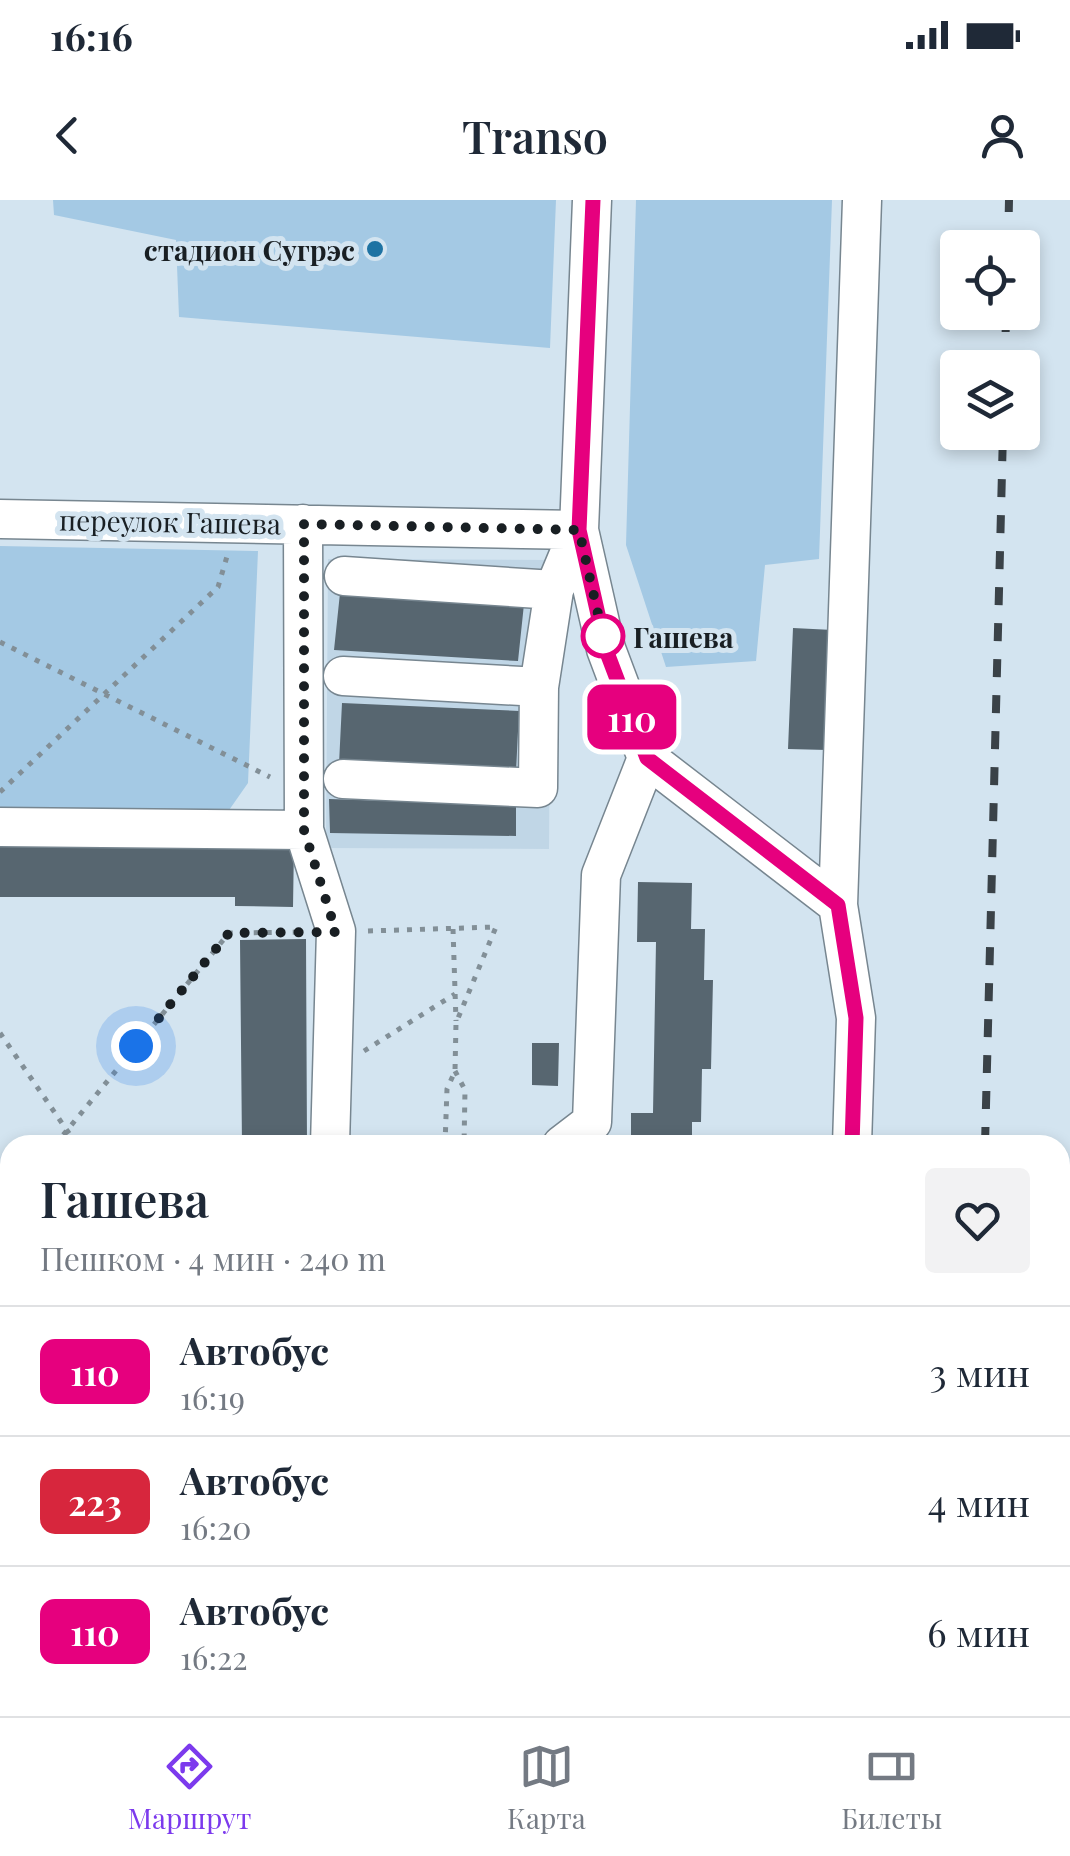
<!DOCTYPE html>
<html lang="ru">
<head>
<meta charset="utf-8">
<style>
  :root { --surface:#fff; --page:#f2f2f3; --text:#1f2937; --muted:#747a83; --line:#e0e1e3; --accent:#7c3aed }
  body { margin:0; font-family:"Playfair Display",serif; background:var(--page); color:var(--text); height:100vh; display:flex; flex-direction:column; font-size:38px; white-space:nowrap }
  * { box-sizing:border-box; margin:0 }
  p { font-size:32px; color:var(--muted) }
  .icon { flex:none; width:55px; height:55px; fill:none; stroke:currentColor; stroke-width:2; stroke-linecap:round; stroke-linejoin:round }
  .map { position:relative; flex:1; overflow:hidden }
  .side { position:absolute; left:0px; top:935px; width:1070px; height:582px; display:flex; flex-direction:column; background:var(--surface); border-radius:30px 30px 0 0; box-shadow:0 5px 15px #0003 }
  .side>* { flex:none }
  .badge { padding:0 20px; border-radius:15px; font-size:35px; line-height:65px }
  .fabs { position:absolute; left:940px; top:30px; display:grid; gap:20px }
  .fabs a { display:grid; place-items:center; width:100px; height:100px; border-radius:10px; background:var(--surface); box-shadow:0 5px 15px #0003; font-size:50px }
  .you { position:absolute; width:50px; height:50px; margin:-25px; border:8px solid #fff; border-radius:50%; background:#1a73e8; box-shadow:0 0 0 15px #1a73e833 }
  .map>.badge { position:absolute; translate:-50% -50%; box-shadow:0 0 0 5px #fff }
  .round { display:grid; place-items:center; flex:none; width:105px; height:105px; border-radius:10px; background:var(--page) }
  .head { display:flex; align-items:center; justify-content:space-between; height:170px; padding:0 40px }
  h1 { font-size:48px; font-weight:600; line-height:75px }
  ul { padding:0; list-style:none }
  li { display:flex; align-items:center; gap:30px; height:130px; padding:0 40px; border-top:2px solid var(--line) }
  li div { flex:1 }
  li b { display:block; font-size:38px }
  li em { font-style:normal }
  li .badge { min-width:110px; font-weight:700; text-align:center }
  .status { display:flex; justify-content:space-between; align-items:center; height:70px; padding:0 50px; background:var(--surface); direction:ltr }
  .status svg { height:28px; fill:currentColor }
  header { display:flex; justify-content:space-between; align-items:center; height:130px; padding:0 40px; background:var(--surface); font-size:45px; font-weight:600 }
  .menu { display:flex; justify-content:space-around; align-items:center; height:140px; border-top:2px solid var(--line); background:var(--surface); font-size:28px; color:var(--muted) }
  .menu a { display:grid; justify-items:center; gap:5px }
  .menu .selected { color:var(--accent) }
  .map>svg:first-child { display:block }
</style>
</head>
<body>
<div class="status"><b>16:16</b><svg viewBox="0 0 49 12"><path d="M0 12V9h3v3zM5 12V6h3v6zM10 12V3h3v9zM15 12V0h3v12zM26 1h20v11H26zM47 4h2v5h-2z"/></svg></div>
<header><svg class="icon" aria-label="back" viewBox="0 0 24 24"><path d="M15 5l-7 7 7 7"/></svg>Transo<svg class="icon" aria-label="person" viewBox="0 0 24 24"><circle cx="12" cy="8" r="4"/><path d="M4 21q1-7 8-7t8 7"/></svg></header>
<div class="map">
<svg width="1070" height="1516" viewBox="0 0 1070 1516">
  <rect width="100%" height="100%" fill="#d3e4f0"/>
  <path fill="#c0d6e6" d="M328,359l223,1 -2,289 -223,-1z"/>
  <path fill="#a4c9e4" d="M53,0h503l-6,148 -371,-31 -3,-77 -122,-25z
    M636,0h196l-13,359 -54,6 -9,96 -90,6 -40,-122z
    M0,346l258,5 -10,232 -21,30 -227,-4z"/>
  <path fill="#7fa4be" d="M0,1458l10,12v38h30l7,8h-47z"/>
  <path fill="#576670" d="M340,393l184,11 -6,57 -184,-11z
    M793,428l40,2 -6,120 -39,-1z
    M342,503l177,8 -3,61 -177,-8z
    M329,599l187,6v31l-186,-3z
    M0,641l294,3 -1,63 -58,-1v-9h-235z
    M638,682l54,1 -1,46h14l-1,51h9l-2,89h-9l-1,53h-9v23h-61v-32h22l3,-171h-19z
    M306,739l1,206h-65l-2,-205z
    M532,843h27l-1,43 -26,-1z
    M0,1120h10v54h-10z
    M580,1508h148l-1,8h-147z"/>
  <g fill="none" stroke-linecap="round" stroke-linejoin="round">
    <g stroke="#778690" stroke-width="41">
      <path id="minor" d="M592,0l-13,330 27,119 41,109
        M0,319l579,11 -25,60 -15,97 -1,101 -195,-9
        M303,324l1,306 32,101 -6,214
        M344,376l210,14
        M343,476l196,11
        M647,558l191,147 18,113 -4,127
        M0,627l304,3
        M838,705l24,-705
        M562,945l30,-23 9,-247 46,-117
        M0,1083l10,-1
        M1060,1238l10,-193
        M0,1417l10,14
        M67,1508l6,8
        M412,1508l1,8
        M552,1508l1,8
        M858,1508v8
        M1045,1516v-8"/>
    </g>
    <path stroke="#828f97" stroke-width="5" stroke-dasharray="5 8" stroke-linecap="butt" d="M0,442l270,135
      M0,592l218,-205 10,-34
      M453,729l3,92
      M368,731l128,-4 -40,96 -1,48 -8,18 -2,56
      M0,833l77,112
      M364,851l91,-57
      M455,871l10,19 -1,55
      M55,945l174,-212 73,-1
      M0,1013l10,-12"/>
    <use href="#minor" stroke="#fff" stroke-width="38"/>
    <path stroke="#3a4248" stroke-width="8" stroke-dasharray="18 18" stroke-linecap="butt" d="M1008,48l1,-48
      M1005,168l1,-56
      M985,945l18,-713
      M970,1516v-8"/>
  </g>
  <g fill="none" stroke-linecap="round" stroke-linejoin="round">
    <g stroke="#fff" stroke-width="22">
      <path id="line" d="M593,0l-14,330 27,120 41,108 191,147 18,113 -4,127"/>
    </g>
    <use href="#line" stroke="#e6007e" stroke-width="15"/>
    <path stroke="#191f23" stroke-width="10" stroke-dasharray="0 18" d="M136,846l93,-113 107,-1 -32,-102v-306l275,6 24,106"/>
  </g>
  <circle fill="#1e73a3" stroke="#d3e4f0" stroke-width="4" cx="375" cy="49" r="10"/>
  <circle fill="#fff" stroke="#e6007e" stroke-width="5" cx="603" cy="436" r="20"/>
  <g text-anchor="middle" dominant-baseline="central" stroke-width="10" stroke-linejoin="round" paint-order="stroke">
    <g font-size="28" font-weight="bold" fill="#191f23" stroke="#d3e4f0" text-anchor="end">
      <text x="355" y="49">стадион Сугрэс</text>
    </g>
    <g font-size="28" fill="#191f23" stroke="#d3e4f0">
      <text transform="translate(170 321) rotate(1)">переулок Гашева</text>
    </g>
    <g font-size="28" font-weight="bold" fill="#191f23" stroke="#d3e4f0" text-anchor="start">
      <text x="633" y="436">Гашева</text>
    </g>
  </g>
</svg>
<div class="fabs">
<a><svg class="icon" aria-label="locate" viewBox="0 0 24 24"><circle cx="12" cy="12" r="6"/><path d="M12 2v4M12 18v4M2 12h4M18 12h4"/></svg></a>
<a><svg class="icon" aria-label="layers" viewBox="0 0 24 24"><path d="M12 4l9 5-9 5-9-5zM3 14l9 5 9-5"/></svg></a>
</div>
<div class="you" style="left:136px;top:846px"></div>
<b class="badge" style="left:632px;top:517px;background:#e6007e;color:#fff">110</b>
<section class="side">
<div class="head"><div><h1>Гашева</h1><p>Пешком · 4 мин · 240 m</p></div><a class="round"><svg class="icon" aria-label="heart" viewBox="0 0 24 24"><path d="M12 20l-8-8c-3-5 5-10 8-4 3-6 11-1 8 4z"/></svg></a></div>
<ul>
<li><span class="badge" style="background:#e6007e;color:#fff">110</span><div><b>Автобус</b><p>16:19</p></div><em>3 мин</em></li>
<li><span class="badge" style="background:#d7263d;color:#fff">223</span><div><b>Автобус</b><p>16:20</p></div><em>4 мин</em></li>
<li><span class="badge" style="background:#e6007e;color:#fff">110</span><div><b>Автобус</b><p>16:22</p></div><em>6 мин</em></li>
</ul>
</section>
</div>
<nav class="menu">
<a class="selected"><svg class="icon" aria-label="directions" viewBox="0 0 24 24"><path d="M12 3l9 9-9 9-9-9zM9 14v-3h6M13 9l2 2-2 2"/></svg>Маршрут</a>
<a><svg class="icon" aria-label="map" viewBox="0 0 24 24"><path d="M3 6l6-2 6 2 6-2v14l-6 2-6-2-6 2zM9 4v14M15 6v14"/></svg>Карта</a>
<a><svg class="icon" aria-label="tickets" viewBox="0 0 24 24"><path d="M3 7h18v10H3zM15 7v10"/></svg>Билеты</a>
</nav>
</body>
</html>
